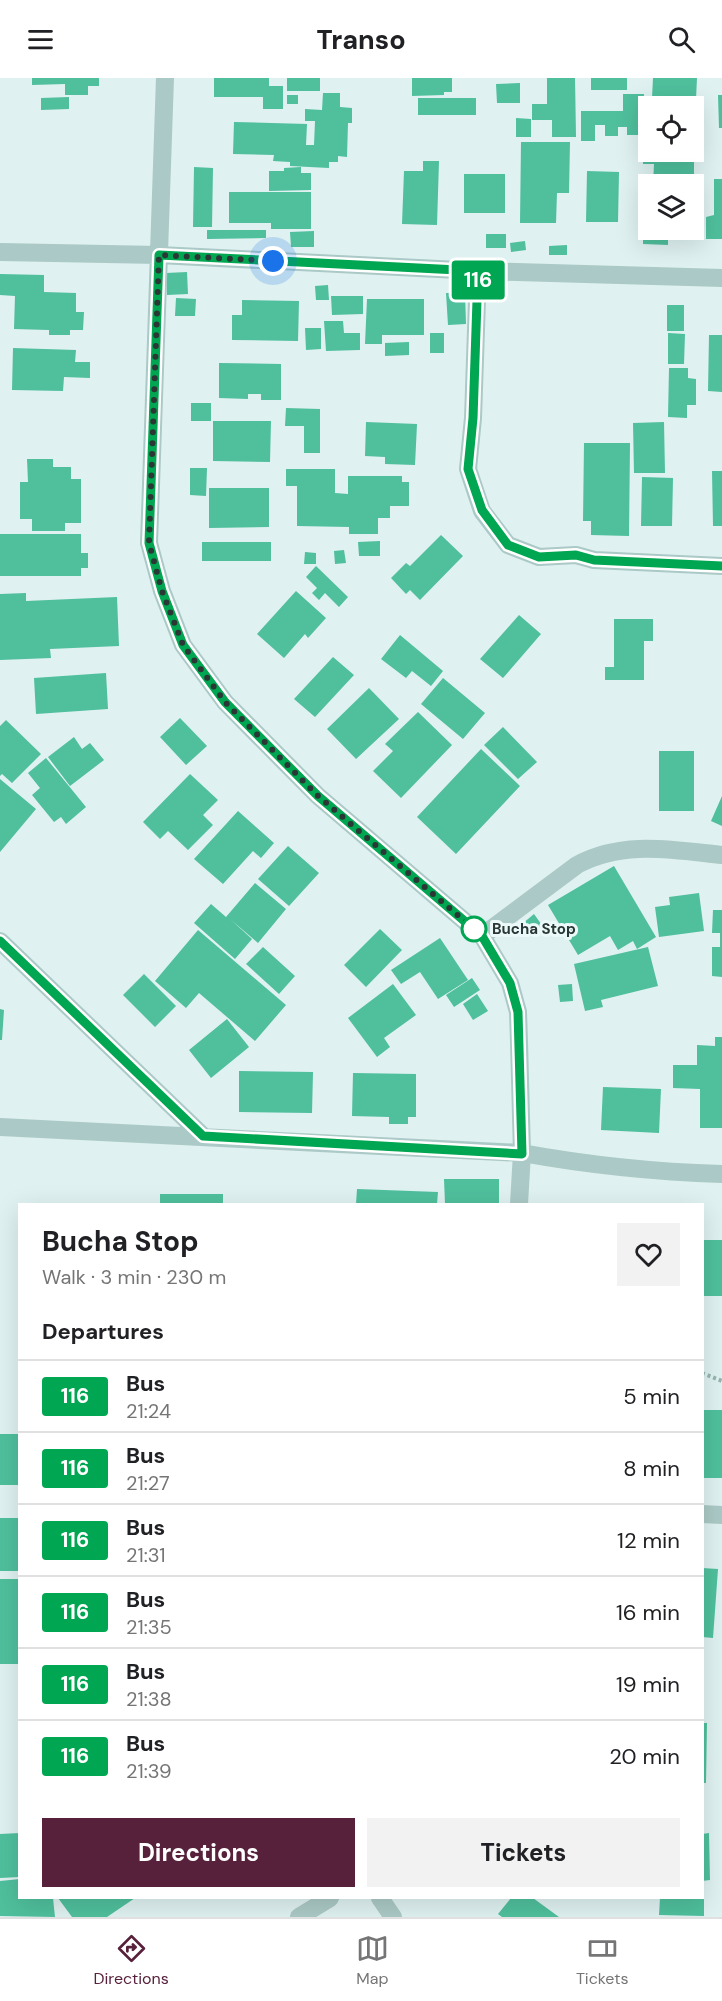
<!DOCTYPE html>
<html lang="en">
<head>
<meta charset="utf-8">
<style>
  :root { --surface:#fff; --page:#f2f2f2; --text:#202124; --muted:#757577; --line:#e0e0e0; --accent:#57213b }
  body { margin:0; font-family:"DM Sans",sans-serif; background:var(--page); color:var(--text); height:100vh; display:flex; flex-direction:column; font-size:22px; white-space:nowrap }
  * { box-sizing:border-box; margin:0 }
  p { font-size:20px; color:var(--muted) }
  .icon { flex:none; width:33px; height:33px; fill:none; stroke:currentColor; stroke-width:2; stroke-linecap:round; stroke-linejoin:round }
  .map { position:relative; flex:1; overflow:hidden }
  .sheet { position:absolute; left:18px; top:1125px; width:686px; height:696px; display:flex; flex-direction:column; background:var(--surface); border-radius:0px; box-shadow:0 6px 24px #0002 }
  .sheet>* { flex:none }
  .badge { padding:0 12px; border-radius:4px; font-size:21px; line-height:39px }
  .controls { position:absolute; left:638px; top:18px; display:grid; gap:12px }
  .controls a { display:grid; place-items:center; width:66px; height:66px; border-radius:0px; background:var(--surface); box-shadow:0 6px 24px #0002; font-size:30px }
  .you { position:absolute; width:30px; height:30px; margin:-15px; border:4px solid #fff; border-radius:50%; background:#1a73e8; box-shadow:0 0 0 9px #1a73e833 }
  .map>.badge { position:absolute; translate:-50% -50%; box-shadow:0 0 0 3px #fff }
  h2 { padding:0 24px; font-size:22px; line-height:54px }
  .round { display:grid; place-items:center; flex:none; width:63px; height:63px; border-radius:0px; background:var(--page) }
  .overview { display:flex; align-items:center; justify-content:space-between; height:102px; padding:0 24px }
  h1 { font-size:28px; font-weight:700; line-height:45px }
  .action { display:flex; gap:12px; margin-top:auto; padding:12px 24px }
  .action a { flex:1; height:69px; border-radius:0px; background:var(--accent); color:#fff; font-size:24px; font-weight:700; line-height:69px; text-align:center }
  .action a+a { background:var(--page); color:var(--text) }
  ul { padding:0; list-style:none }
  li { display:flex; align-items:center; gap:18px; height:72px; padding:0 24px; border-top:2px solid var(--line) }
  li div { flex:1 }
  li b { display:block; font-size:22px }
  li em { font-style:normal }
  li .badge { min-width:66px; font-weight:700; text-align:center }
  header { display:flex; justify-content:space-between; align-items:center; height:78px; padding:0 24px; background:var(--surface); font-size:27px; font-weight:700 }
  .menu { display:flex; justify-content:space-around; align-items:center; height:84px; border-top:2px solid var(--line); background:var(--surface); font-size:16px; color:var(--muted) }
  .menu a { display:grid; justify-items:center; gap:3px }
  .menu .selected { color:var(--accent) }
  .map>svg:first-child { display:block }
</style>
</head>
<body>
<header><svg class="icon" aria-label="menu" viewBox="0 0 24 24"><path d="M4 6h16M4 12h16M4 18h16"/></svg>Transo<svg class="icon" aria-label="search" viewBox="0 0 24 24"><circle cx="10" cy="10" r="6"/><path d="M15 15l6 6"/></svg></header>
<div class="map">
<svg width="722" height="1839" viewBox="0 0 722 1839">
  <rect width="100%" height="100%" fill="#dff1f1"/>
  <path fill="#4fbf9c" d="M32,0h67v8h-11v9h-23v-11l-33,1z
    M214,0h55v8h14v23h-20v-12h-49z
    M287,0h33v13h-33z
    M412,0h40v14h-8v3l-32,1z
    M547,0h28l1,59h-24v-17h-20v-16h15z
    M591,0h36v12h-36z
    M653,0h44l-1,21 -44,-1z
    M520,5v20h-23l-1,-19z
    M323,15h17v14l12,1v15h-4l-1,34 -9,-1v6h-9v6l-39,-2v-4l-17,-1 1,-6 -41,-1 1,-32 73,2 -1,21h8l1,-24h-10v-12l17,1z
    M623,16h21l-1,23h5v18h-21v-8h-9v9h-13v-11h-10v16h-14v-30h42z
    M287,17h11v9h-11z
    M718,17h4v33h-3z
    M69,19v12l-28,1v-12z
    M418,20h58v17h-58z
    M516,40l15,1v18h-15z
    M643,60h5v14h46v32h-41l1,-20h-11z
    M521,64h49l-1,51h-12l-1,30h-36z
    M423,83h16l-2,64 -35,-1 2,-53h19z
    M194,89l19,1 -1,59h-19z
    M301,89v6h10v17l-42,1v-20h15v-3z
    M587,93l32,1 -1,50h-32z
    M464,96h41v39h-41z
    M714,101h8v60h-16v-22l8,-2z
    M229,114h82v37h-40v-6h-42z
    M643,136h5v16h44v8l-24,-1v8l-25,-1z
    M207,152h59v8l-59,1z
    M314,153v16h-23l-1,-15z
    M486,156h20v14h-20z
    M525,163l1,9 -15,2 -1,-9z
    M567,167v10h-18v-9z
    M187,194l1,22 -21,1 -1,-22z
    M0,196l44,1v17l32,1v19h8l-1,18h-13v5h-21v-5l-35,-1 1,-33 -15,-1z
    M328,207l1,15h-13l-1,-14z
    M446,215h19l1,31 -18,1z
    M331,218h32v18l-31,1z
    M176,220l20,1 -1,17h-20z
    M367,221h57v36h-42v9h-17z
    M242,222l57,1 -1,40 -66,-1v-25h10z
    M667,227h17v26h-17z
    M324,243h19l1,12h16v17l-34,1z
    M305,250h16v21l-15,1z
    M430,255h14v20h-14z
    M668,255l17,1 -1,30h-16z
    M709,257h13v57l-14,-1z
    M409,264v13l-24,1v-13z
    M13,270l63,2 -1,12h15v16l-26,-1 -1,14 -51,-1z
    M219,285l62,1v36h-20v-6h-13v5l-29,-1z
    M669,290h19v10l8,1v26h-9v13l-19,-1z
    M191,325h20v18h-20z
    M286,330l34,1v44h-16v-27h-19z
    M213,343h58l-1,41 -57,-1z
    M366,344l51,2 -2,41 -30,-1v-7l-20,-1z
    M664,344l1,51h-31l-1,-50z
    M584,365h46l-1,93 -38,-1v-14h-8z
    M27,381h26v8h18v12h10v44h-16v8h-33v-12h-12v-37h8z
    M190,390h17l-1,28 -16,-1z
    M286,391h49v24l13,1v-18h54v6h7v24h-19v12h-12v16h-29v-7l-52,-1v-40h-11z
    M712,393h10v55h-9z
    M642,399l31,1 -1,48h-31z
    M209,410h60v39l-60,1z
    M0,456h81v19h7v15h-7v8h-81z
    M441,457l22,21 -43,44 -10,-10 -4,4 -15,-16 15,-15 4,3z
    M380,463v15h-21l-1,-14z
    M202,464h69v19h-69z
    M344,472l2,13 -11,1 -1,-13z
    M305,474l11,1v11h-12z
    M316,488l32,31 -9,10 -14,-14 -6,7 -7,-7 5,-5 -11,-11z
    M296,513l30,27 -18,20 -3,-4 -21,24 -27,-24z
    M26,515v8l91,-4 2,49 -69,3 1,9 -51,2v-66z
    M519,537l22,19 -38,44 -23,-19z
    M614,541h39v22h-9v39h-39v-13h9z
    M400,557l43,36 -12,15 -19,-15 -6,7 -25,-19z
    M333,579l21,18 -39,42 -21,-18z
    M106,595l2,36 -72,5 -2,-36z
    M443,600l42,35 -22,26 -42,-35z
    M369,610l30,31 -43,40 -29,-30z
    M418,634l34,33 -51,53 -28,-27 20,-20 -8,-7z
    M180,640l27,28 -21,19 -26,-28z
    M6,642l35,34 -29,29 -10,-9 -2,2v-50z
    M503,649l34,35 -19,17 -34,-34z
    M74,659l8,12 8,-6 14,17 -34,26 -22,-29z
    M481,671l39,37 -64,68 -39,-37z
    M659,673h35v60h-35z
    M46,680l40,49 -20,17 -5,-7 -7,5 -22,-27 8,-7 -12,-15z
    M190,696l28,26 -15,15 10,10 -25,25 -20,-19 -8,8 -17,-17z
    M0,701l36,30 -36,43z
    M722,718v30l-11,-5z
    M238,733l36,32 -13,15 -8,-7 -30,33 -29,-25z
    M288,768l31,27 -30,33 -31,-27z
    M614,788l42,71 -19,12 -4,-8 -15,9 -8,-14 -32,19 -30,-50z
    M255,805l31,26 -28,34 -28,-24 22,20 -17,20 -41,-36 17,-19 15,13z
    M699,815l5,38 -45,6 -4,-30 15,-2 -1,-8z
    M713,832h9v67l-10,-1v-29h8v-14h-8z
    M534,836l10,14 -13,9 -9,-13z
    M380,851l22,21 -36,37 -22,-22z
    M198,852l88,75 -31,36 -56,-48 -13,15 -31,-27z
    M440,860l28,42 -30,19 -18,-27 -19,12 -10,-14z
    M263,869l32,29 -16,18 -33,-30z
    M648,869l10,39 -57,14 2,7 -18,4 -11,-47z
    M144,896l32,32 -21,21 -32,-32z
    M472,900l8,12 -26,17 -8,-12z
    M393,906l23,31 -32,23 6,9 -13,10 -29,-39z
    M572,906l1,17 -13,1 -2,-17z
    M477,916l11,17 -15,9 -10,-16z
    M0,931l4,1 -2,30h-2z
    M227,941l22,28 -38,31 -22,-28z
    M715,959h7v91h-22v-39l-27,-1v-23h24v-20l18,1z
    M239,993l74,1 -1,41 -73,-1z
    M353,995l63,1v43h-8v7h-19v-7l-37,-1z
    M603,1009l58,2 -2,44 -58,-3z
    M444,1101h55v25h-54z
    M357,1111l81,3 -1,12h-81z
    M160,1116h63v10h-63z
    M702,1162h20v56h-20z
    M702,1332h20v68h-20z
    M0,1356h20v51h-20z
    M0,1440h20v53h-20z
    M702,1490l16,1 -5,69 -11,-1z
    M0,1501h20v85h-20z
    M702,1645h5l-1,60h-4z
    M20,1755v44l-20,1v-44z
    M709,1755l1,47 -8,1v-47z
    M20,1801v19h33l2,19 -55,-1v-35z
    M58,1820h77l-28,19h-35z
    M511,1820h22l26,19h-57l-4,-3z
    M660,1820h44v18l-45,-1z"/>
  <g fill="none" stroke-linecap="round" stroke-linejoin="round">
    <path stroke="#95b5b1" stroke-width="4" stroke-dasharray="3 3" stroke-linecap="butt" d="M702,1295l20,8"/>
    <path stroke="#abc9c6" stroke-width="18" d="M165,0l-16,465 13,48 21,54 42,57 93,94 164,140 28,47 8,29 1,30 3,111 -3,51
      M0,174l159,3 319,16 244,7
      M478,193l-5,147 -5,51 14,42 26,34 31,12 37,-2 18,5 128,6
      M482,858l95,-71c45,-25 96,-15 145,-10
      M0,863l203,195
      M0,1049l522,26c66,12 133,19 200,21
      M702,1436l20,1
      M380,1820l13,19
      M299,1839l31,-19"/>
  </g>
  <g fill="none" stroke-linecap="round" stroke-linejoin="round">
    <g stroke="#fff" stroke-width="14">
      <path id="line" d="M0,863l203,195 319,18 -4,-142 -8,-29 -28,-47 -164,-140 -93,-94 -42,-57 -21,-54 -13,-48 10,-288 319,16 -5,147 -5,51 14,41 26,35 31,12 37,-2 18,5 128,6"/>
    </g>
    <use href="#line" stroke="#00a651" stroke-width="9"/>
    <path stroke="#2a3734" stroke-width="6" stroke-dasharray="0 10.8" d="M273,183l-114,-6 -10,288 13,48 21,54 42,57 93,94 156,133"/>
  </g>
  <circle fill="#fff" stroke="#00a651" stroke-width="3" cx="474" cy="851" r="12"/>
  <g text-anchor="middle" dominant-baseline="central" stroke-width="6" stroke-linejoin="round" paint-order="stroke">
    <g font-size="15" font-weight="bold" fill="#2a3734" stroke="#ebf9f9" text-anchor="start">
      <text x="492" y="851">Bucha Stop</text>
    </g>
  </g>
</svg>
<div class="controls">
<a><svg class="icon" aria-label="locate" viewBox="0 0 24 24"><circle cx="12" cy="12" r="6"/><path d="M12 2v4M12 18v4M2 12h4M18 12h4"/></svg></a>
<a><svg class="icon" aria-label="layers" viewBox="0 0 24 24"><path d="M12 4l9 5-9 5-9-5zM3 14l9 5 9-5"/></svg></a>
</div>
<div class="you" style="left:273px;top:183px"></div>
<b class="badge" style="left:478px;top:202px;background:#00a651;color:#fff">116</b>
<section class="sheet">
<div class="overview"><div><h1>Bucha Stop</h1><p>Walk · 3 min · 230 m</p></div><a class="round"><svg class="icon" aria-label="heart" viewBox="0 0 24 24"><path d="M12 20l-8-8c-3-5 5-10 8-4 3-6 11-1 8 4z"/></svg></a></div>
<h2>Departures</h2>
<ul>
<li><span class="badge" style="background:#00a651;color:#fff">116</span><div><b>Bus</b><p>21:24</p></div><em>5 min</em></li>
<li><span class="badge" style="background:#00a651;color:#fff">116</span><div><b>Bus</b><p>21:27</p></div><em>8 min</em></li>
<li><span class="badge" style="background:#00a651;color:#fff">116</span><div><b>Bus</b><p>21:31</p></div><em>12 min</em></li>
<li><span class="badge" style="background:#00a651;color:#fff">116</span><div><b>Bus</b><p>21:35</p></div><em>16 min</em></li>
<li><span class="badge" style="background:#00a651;color:#fff">116</span><div><b>Bus</b><p>21:38</p></div><em>19 min</em></li>
<li><span class="badge" style="background:#00a651;color:#fff">116</span><div><b>Bus</b><p>21:39</p></div><em>20 min</em></li>
</ul>
<div class="action"><a>Directions</a><a>Tickets</a></div>
</section>
</div>
<nav class="menu">
<a class="selected"><svg class="icon" aria-label="directions" viewBox="0 0 24 24"><path d="M12 3l9 9-9 9-9-9zM9 14v-3h6M13 9l2 2-2 2"/></svg>Directions</a>
<a><svg class="icon" aria-label="map" viewBox="0 0 24 24"><path d="M3 6l6-2 6 2 6-2v14l-6 2-6-2-6 2zM9 4v14M15 6v14"/></svg>Map</a>
<a><svg class="icon" aria-label="tickets" viewBox="0 0 24 24"><path d="M3 7h18v10H3zM15 7v10"/></svg>Tickets</a>
</nav>
</body>
</html>
